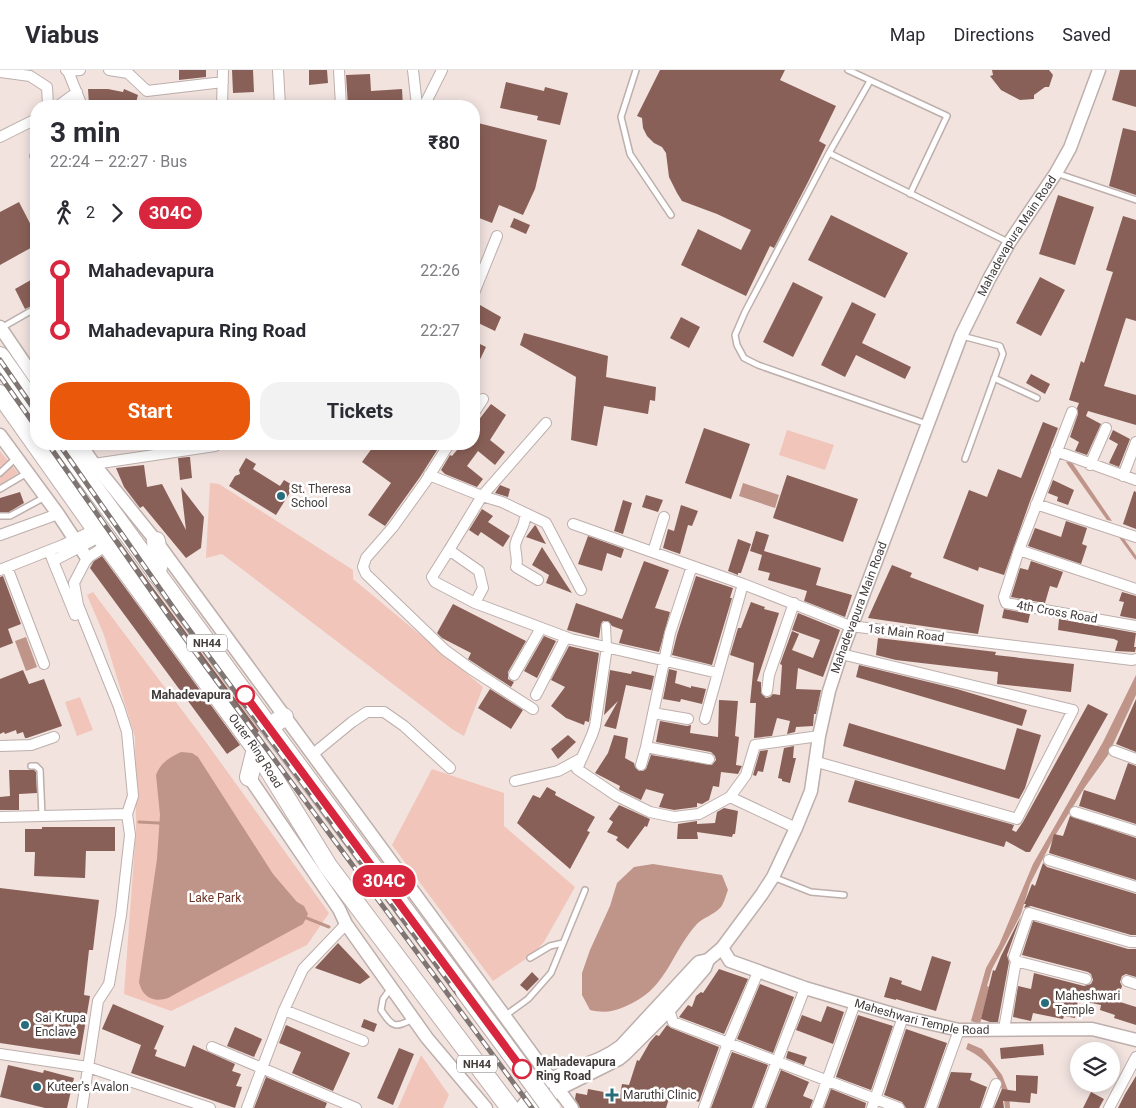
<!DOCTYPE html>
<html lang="en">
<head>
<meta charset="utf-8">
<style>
  :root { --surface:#fff; --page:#f2f2f3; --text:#2b2b33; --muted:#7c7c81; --line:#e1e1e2; --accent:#ea580c }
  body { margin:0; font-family:Roboto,sans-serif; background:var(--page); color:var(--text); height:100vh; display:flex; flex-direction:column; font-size:19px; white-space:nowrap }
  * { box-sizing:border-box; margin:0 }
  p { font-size:16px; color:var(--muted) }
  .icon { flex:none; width:28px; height:28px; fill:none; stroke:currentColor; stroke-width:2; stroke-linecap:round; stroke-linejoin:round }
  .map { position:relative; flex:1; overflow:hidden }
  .sheet { position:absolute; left:30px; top:30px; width:450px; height:350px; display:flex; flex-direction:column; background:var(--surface); border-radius:20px; box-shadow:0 2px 12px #0003 }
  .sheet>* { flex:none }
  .badge { padding:0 10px; border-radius:16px; font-size:18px; line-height:32px }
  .controls { position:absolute; left:1070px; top:972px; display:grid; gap:10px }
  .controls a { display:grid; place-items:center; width:50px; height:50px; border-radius:50%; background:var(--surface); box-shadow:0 2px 12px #0003; font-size:25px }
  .map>.badge { position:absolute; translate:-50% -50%; box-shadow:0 0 0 2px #fff }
  .legs { display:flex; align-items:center; gap:8px; height:55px; padding:0 20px; font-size:16px }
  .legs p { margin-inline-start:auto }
  .summary { display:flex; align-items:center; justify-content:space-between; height:85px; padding:0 20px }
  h1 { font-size:28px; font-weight:700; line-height:38px }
  .primary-button { display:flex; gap:10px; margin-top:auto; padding:10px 20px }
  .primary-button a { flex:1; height:58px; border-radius:20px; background:var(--accent); color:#fff; font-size:20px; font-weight:700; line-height:58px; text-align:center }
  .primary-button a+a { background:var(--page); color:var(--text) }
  ul { padding:0 20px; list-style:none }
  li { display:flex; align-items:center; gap:18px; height:60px; font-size:19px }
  li i { display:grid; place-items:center; width:8px; height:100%; margin:0 6px; background:currentColor }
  li i::after { content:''; width:12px; height:12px; margin:-6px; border:4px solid; border-radius:50%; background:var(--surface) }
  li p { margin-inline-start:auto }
  li:first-child i { background:linear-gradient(#0000 50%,currentColor 0) }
  li:last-child i { background:linear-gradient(currentColor 50%,#0000 0) }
  header { display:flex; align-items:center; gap:30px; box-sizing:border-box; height:70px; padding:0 25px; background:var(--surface); border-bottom:1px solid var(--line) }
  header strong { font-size:24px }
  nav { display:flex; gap:28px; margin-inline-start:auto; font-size:18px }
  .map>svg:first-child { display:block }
</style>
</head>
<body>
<header>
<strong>Viabus</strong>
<nav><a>Map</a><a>Directions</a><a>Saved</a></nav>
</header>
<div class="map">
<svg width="1136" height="1038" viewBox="0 0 1136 1038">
  <rect width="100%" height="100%" fill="#f2e3df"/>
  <path fill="#f1c5ba" d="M787,360l47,15 -9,25 -46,-15z
    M0,381l18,22 -18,12z
    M210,413l9,1 134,86v9l130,108 -19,49 -12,-7 -230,-175 -16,4z
    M93,522l110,146 126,175 -22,32 -136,66 -47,-17 12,-164 -1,-93 -31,-102 -17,-40z
    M80,627l13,33 -16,6 -12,-34z
    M432,699l72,24v33l71,61 -31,55 -11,12 -40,27 -101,-136z
    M421,985l28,40 -6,13h-45z"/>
  <path fill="#bf9489" d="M1071,391l41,60 -5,-1 -41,-58z
    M743,413l36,12 -4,13 -36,-12z
    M26,567l11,30 -11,4 -11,-30z
    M1136,605v20l-28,60 -23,32 -32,52 -23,45 -9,30 -29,55 -5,17 2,1 -9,37 -9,-3 15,-53 13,-23 34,-81 70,-122z
    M181,682l11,1 6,4 75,117 24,28 7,4 4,8 -5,10 -135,74c-14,5 -26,-1 -29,-16l18,-123 3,-44 -4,-40c5,-13 13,-17 25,-23z
    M653,794l69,11 6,15c-2,5 -4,13 -7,17 -7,8 -19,11 -25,18 -27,31 -29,65 -72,82 -11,5 -22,6 -34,3l-8,-15v-22l8,-23 20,-44 7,-23 17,-16z
    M968,973l14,6 20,26 7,18 1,15h-5c-2,-29 -13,-46 -39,-59z"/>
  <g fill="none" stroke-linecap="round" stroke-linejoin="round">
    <path stroke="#bf9489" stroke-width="3" d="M1120,466l16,22
      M139,752l20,1 4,2
      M304,847l25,10"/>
  </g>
  <path fill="#896057" d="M179,0h27v7l-27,3z
    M232,0h21l1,22 -21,1z
    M309,0h18l1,13 -19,2z
    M660,0h125l-5,10 56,26 -17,35 7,4 -18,37 -34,66 -4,-2 -24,50 -65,-31 17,-36 43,21 10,-20 -34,-16 -35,-13 -5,-8 -8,-16 -3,-24 -4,-6 -8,-4 -7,-7 -4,-8 -1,-10 -5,-2z
    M992,0h57l4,5 -4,12h-4l-11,8v4l-14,1 -19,-10 -11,-14 3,-1z
    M1120,0h16v37l-24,-7z
    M370,4l1,17 31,-2 1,17h-55l-2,-31z
    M506,12l38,9 1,-4 23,6 -8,32 -23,-5 1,-4 -38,-8z
    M88,19h20l15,3 1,-3 14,6 -3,11h-44l-2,-1z
    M474,52l73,18 -12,49 -12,26 -24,-10 -7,18 -18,-7z
    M1123,58l13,3v64l-27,-9z
    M1058,125l36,12 -19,58 -36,-11z
    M19,132l17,33v10l-36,20v-53z
    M831,145l77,38 -23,45 -77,-38z
    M1123,146l13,4v101l-10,-3 -22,68 32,9v30l-48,-14 -2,5 15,8 -14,31 -12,-4 4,-9 -9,-5 8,-23 -1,-6 2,-5 -10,-3 12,-39 3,2 29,-91 -7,-2z
    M514,148l16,7 -4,9 -16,-7z
    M36,207v27l-11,5 -10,-20z
    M1040,207l25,13 -24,46 -25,-13z
    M793,212l30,15 -30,60 -30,-15z
    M852,232l24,12 -14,29 49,24 -6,12 -49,-24 -11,22 -24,-12z
    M480,235l21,12 -6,14 -21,-10z
    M681,247l19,10 -11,21 -19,-10z
    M524,263l84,23 -2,21 50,10 -1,14 -5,-1 -2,14 -44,-8 -7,40 -26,-6 5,-63 -56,-32z
    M474,271l12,6 -12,25z
    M1031,304l19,10 -5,10 -19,-11z
    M491,334l15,11 -16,25 15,12 -10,13 -17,-14 -11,15 16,13 -6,8 -32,-13 -4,-4 9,-15 2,1 10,-12h12v-18z
    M1043,352l15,6 -28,73 -26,74 -25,-8 -1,4 -35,-13 26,-68 18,7 11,-28 23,9z
    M704,358l46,16 -19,55 -46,-16z
    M1113,360l17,9 -11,28 -10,-4 9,-19 -9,-5z
    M375,374h60l4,3 -19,30 -35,49 -17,-11 23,-32 -29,-21z
    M188,387h2l2,21 -12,2 -2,-22z
    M246,388l10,6 -3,5 27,17 4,-6 10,6 -18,29 -47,-29 6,-10 5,-2 -1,-4z
    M144,395l3,22 15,-3 24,46 -5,-43 23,30 -3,31 -15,10 -43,-52 -3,2 -16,-21 -8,-19z
    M787,405l71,24 -15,43 -70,-24z
    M1053,410l21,10 -6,15 -11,-4 1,-4 -10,-4z
    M500,415l10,4 -2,8 -13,-4z
    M1134,421l2,1v37l-13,-5z
    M20,422l4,11 -15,9h-9v-14z
    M646,425l17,5 -5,12 -16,-5z
    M623,430l9,3 -9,31 -9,-3z
    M681,435l17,6 -6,15 -4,-1 -8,29 -17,-6 5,-19 6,2z
    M482,439l11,7 -5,6 22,14 -7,11 -22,-15 -3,4 -9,-6z
    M1066,451l21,7 -5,16 5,2 -6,18 -53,-18 7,-18 26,9z
    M535,455l1,1 10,18 -20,-7z
    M756,461l13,4 -5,16 57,17 -5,17 36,10 -7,22 -41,-16 3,-10 -39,-11 2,-7 -12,-3 4,-15 -12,-4z
    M588,466l36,13 -3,9 -14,-5 -5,18 -24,-7z
    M118,469l30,42 111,150 -2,2 -141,-193z
    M738,469l13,5 -10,29h-3v2l-10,-4z
    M542,477l24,37 6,9 -26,-10 3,-8 -17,-10z
    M102,486l138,189 -13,9 -137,-186 4,-7z
    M644,491l25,9 -14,38 15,4 -11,40 -40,-9 4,-13 -11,-4 -4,-5h-5l-2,3 -2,14 -32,-8 9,-27 46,16z
    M1031,491l32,11 -6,16 -7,-2 -5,17 -34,-6 9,-29 8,2z
    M892,495l20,8 -2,4 74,28 -6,29 -110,-16z
    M3,506l18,48 -13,5 5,14 -13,5v-71z
    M696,506l37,12 -3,10h2l-20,67 -40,-10 5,-20z
    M1122,522l14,4v23l-16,-3 4,-14 -5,-1z
    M751,532l14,5 -1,2 15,4 -22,68 4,1v11l5,5 4,-1 3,-3 7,1 2,-30 -2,-1 12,-33 7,3 -7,16 21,8 7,-18 -28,-10 6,-17 42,17 -17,47 -25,-9 -2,21 25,1 -5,24h-2l-1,12 -17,1 -1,5 -8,2 3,-13 -13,-3 -5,18 -18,2 2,-35h-6l4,-40 -24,-8 8,-27h3z
    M453,534l73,37 -18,31v7l6,3 -3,5 -43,-28 3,-6 -29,-15 -5,-5z
    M1004,539l26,5 -2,9 -26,-5z
    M1059,549l77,14 -2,14h2l-1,5 -20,-1 3,-10 -4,-2 -56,-9z
    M544,566l12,5 -19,37 -13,-7z
    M878,568l118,14 -1,3 79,9 -3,28 -74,-8 1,-12 -102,-12 -20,-5z
    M569,576l30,7 -10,69 -4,-1 -1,4 -18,-7 -15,-12 14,-19 -14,-7z
    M859,595l98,24 70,21 -5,16 -166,-49z
    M669,599l8,2 -2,12 16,5v-2l15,3 -4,15 -21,-5 -1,3 -17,-3z
    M23,600l6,14 15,-5 18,47 -35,12h-2l-2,-6 -6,2 -1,-4 -11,4 -1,-2 -4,2v-55z
    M610,600l21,4 1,-3 22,5 -3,14 -25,-5 -10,44 -12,-3 14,-25 -14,14z
    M490,619l33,21 -12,19 -33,-21z
    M1136,629v53l-20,-8z
    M719,630l19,1 -3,35 4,1 -3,28 6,1 -4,8 -17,-2 -2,15 -6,-1 -4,14 -7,4 -5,-1v4l-23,3 -15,-3 5,-13 -18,-5 -5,11 -21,-10 -1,-1 1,-3 -25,-13 13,-20 6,-18 14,3 -3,20 9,5 1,4 4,4h4l3,-2 5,-14 61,10 4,-5 -1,-4 -4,-4 -55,-10 4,-21 27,5 4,-1 -1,8 28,4z
    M1088,634l20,10 -78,138h-4l-20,-11 -2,6 -156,-45 7,-22 159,45 -2,5 4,2 7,-10z
    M849,653l156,47 12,-42 24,7 -16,53 -6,11 -176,-53z
    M568,665l8,7 -18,17 -7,-10z
    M794,676l-1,12h3l-6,25 -8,-2v-2l-4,-1 6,-30z
    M768,680l-5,22 -5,-1 -2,5 -3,-1 7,-24z
    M1128,693l8,3v58l-57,-18 5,-16 31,10z
    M9,700h25l2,2 1,21 -18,1v16h-19v-13l10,-1z
    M547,717l9,5 -1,3 40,22 -8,14 3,1 -20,37 -53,-46 16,-28 7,3z
    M619,735l31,14 -3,8 -2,-1 -17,23 -12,-9 2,-3 -11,-5 6,-10 -4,-3z
    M724,738l14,3 -3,23h-2l-1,3 -35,-5 1,7h-21l1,-15 19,-3v3l18,-1 2,-11z
    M1070,746l66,22v42l-87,-27 5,-19 9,2z
    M42,757h73v24h-29l-1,27 -51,-2 1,-24h-10v-23h17z
    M1043,793l4,4 89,27v41h-5l-100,-29 -7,2 2,-4h-2l8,-20 3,2z
    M0,818l99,12 -6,50h-4l-5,45 6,1 -10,59 -80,-12z
    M1021,846l-14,39 2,7 -11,60h-8l-9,-3 12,-49 2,1 6,-15z
    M1033,851l95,28h8v28l-10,-3 -4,2 -2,6 2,4 -5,15 19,6v18l-22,-7 1,-3 -15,-5 1,-5 -23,-5 -3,18 -11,-2 -1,3 -30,-6 -2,8 -18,-4 5,-31 13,3 3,-16 50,13 7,-2 2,-4 -2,-6 -3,-2 -66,-17z
    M338,873l32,34 -10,7 -45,-16z
    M932,886l19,6 -15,49 -40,-12v1l-12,-3 6,-20 12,4 -1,3 20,7z
    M719,899l29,10 -24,55 -45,-17 9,-12 4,2 4,-11 5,-4 2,1z
    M532,902l7,7 -12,12 -7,-6z
    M760,914l34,13 -21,56 -36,-14z
    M113,934l51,22 -10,23 3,1 -2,6 30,11 8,-22 42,19 -3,7 9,3 -5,12 6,1 -7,21 -104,-35 10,-28 -39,-16z
    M827,936l17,6 -11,32 -37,-14 6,-15 19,7z
    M858,945l35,11 -22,64 -35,-13z
    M364,949l13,5 -3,8 -13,-5z
    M286,955l64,28 -17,38 -41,-18 9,-21 -22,-9z
    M667,955l4,3 48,19 -20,55 -28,-10 -5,16h-86l-5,-9 1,-6 11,2 1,-6 32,6 2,-11 7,1 8,-25 2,1 11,-19 6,-7 3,1z
    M235,957l27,12 -8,18 -27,-11z
    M906,959l41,14 -23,65h-18l-4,-6 -18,-7z
    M1043,974l1,11 -43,4 -1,-11z
    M399,978l15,6 -21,51 -16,-7z
    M788,981l19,6 -3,8 -18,-7z
    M732,982l36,13 -16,43h-41z
    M8,995l35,8 1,-3 30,8 -7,30h-22l-45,-11z
    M781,1000l28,12 -6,14 10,4 -3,8h-44z
    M951,1002l21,1 -2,7 17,7 -7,21h-42z
    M1016,1005l22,1 -1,18 -6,-1 -1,10 -27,-2 1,7h-10l8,-19 14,2z
    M1136,1006v32h-18l7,-14z
    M266,1007l61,26 -2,5h-71z
    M831,1019l35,14 -1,5h-41z
    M1091,1022l13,7 -5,9h-16z"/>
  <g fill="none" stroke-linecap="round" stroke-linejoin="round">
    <g stroke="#bdafac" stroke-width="8">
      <path id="service" d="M636,0l-15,47 9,37 41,61
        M848,0l99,46 -37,78
        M870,11l-41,72 -84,159 -10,23 2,10 7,13 14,7 169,59
        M829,83l179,89
        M1056,103l80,27
        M1,258l35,-20
        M962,266l38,10 3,8 -38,105
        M994,308l43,20
        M0,403l17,-16
        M0,419l27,-16
        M0,446h10l35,-19
        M31,696h5l4,4 2,46
        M773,807l38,15 33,3
        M530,888l20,-12 13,-3
        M391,918l-8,11 -2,11c12,18 14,18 32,9
        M506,945l22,-16 23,-26 34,-83"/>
    </g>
    <g stroke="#bdafac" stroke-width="10">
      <path id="pedestrian" d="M606,556l1,21"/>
    </g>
    <g stroke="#bdafac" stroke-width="12">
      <path id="minor" d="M66,0l2,1 14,35
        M109,0l19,3 19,18 76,-9
        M278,0l2,36
        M339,0l2,36
        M413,0l4,36
        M68,1l12,-1
        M0,2l30,4 17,11 1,19
        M58,36l19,-14
        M222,36l1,-36
        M424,36l18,-36
        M0,67l36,-18
        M35,86h1
        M474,223l23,-57
        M1072,342l-53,138 -15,47 2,6 130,23
        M474,343l9,-14
        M546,353l-64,73 20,6 44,21 35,67
        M449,374l-23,37 -33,46 -27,31 -3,9 3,7 79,76 26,19 62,40
        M1056,381l80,29
        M94,394l121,-18 3,-2
        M1090,395l16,-37
        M429,405l53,21 -33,54 30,21 4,17 -8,15 96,36 147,34
        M1123,406l13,-34
        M1036,434l100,33
        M525,444c1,11 -6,18 -9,28 -3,7 3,16 0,25l22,13
        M573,454l170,60 107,42 282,34 4,-1
        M0,465l58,-21
        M449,480l-17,27 3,5 40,21
        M1019,480l117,39
        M49,481l26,64
        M653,482l11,-35
        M53,491l48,-25
        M692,496l-22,67 -24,114 63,12
        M7,497l37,97
        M0,500l63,-25 33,-16
        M607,577l-12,79 -3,9 -15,34 40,27 33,16 24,5 25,-3 31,-17 16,-22 9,-30 64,-9
        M514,605l27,-47
        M767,621l2,-16 25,-72
        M536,625l30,-58
        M653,643l35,6
        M705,649l38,-135
        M0,676l31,-1 23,-8
        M1114,681l22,8
        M313,684l39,-32 15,-10h17l20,14 46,42
        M817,692l200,57 56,-109 -232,-56
        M641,695l5,-18
        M515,711l43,-10 24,-13
        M730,727l66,31
        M1075,742l61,19
        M0,747l127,-3 6,-18 -6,-64 -8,-25 -41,-102 -4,-22 13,-25 20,-13
        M1049,790l87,27
        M1016,891l-2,-4 15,-44 101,29h6
        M1127,911l9,3
        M284,940l79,31
        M669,940l4,12 226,86
        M1004,959l12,-68 70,18
        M212,977l144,61
        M0,984l88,13 122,41
        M82,1038l16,-107 11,-17 12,-69 9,-80 -3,-21
        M247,1038l37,-98 19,-41 43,-45
        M704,1038l24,-65 30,-71
        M759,1038l46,-120
        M817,1038l38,-105
        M872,1038l31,-91
        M931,1038l28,-78
        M987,1038l9,-24
        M1109,1038l27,-51"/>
    </g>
    <g stroke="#bdafac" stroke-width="15">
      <g id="tertiary">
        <path d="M0,257l36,53"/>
        <path d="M0,365l58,79 29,44"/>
        <path d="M80,374l14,20 62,77 416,567"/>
        <path d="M249,707l90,132 7,15 81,114 59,70"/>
        <path id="s1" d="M722,878l8,13 75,27 98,29 56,13 133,-1 44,11"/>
        <path d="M521,1038c8,-11 19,-23 32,-30 22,-12 48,-16 68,-32l74,-80 4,-4 9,-2"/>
        <path id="s2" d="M536,1038l23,-19 60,-30 6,-5 44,-44 36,-42 3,-8 14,-12 40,-54 11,-17 23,-49 15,-37 8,-55 10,-45 12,-37 120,-318 28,-57 20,-36 47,-70 14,-25 29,-78"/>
      </g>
    </g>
    <g stroke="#bdafac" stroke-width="20">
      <g id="trunk">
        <path d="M0,286l36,51"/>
        <path id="s3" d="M0,324l107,151 149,204 72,117 182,242"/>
        <path d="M62,374l207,283 195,263"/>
        <path d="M156,471l3,23 -3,10"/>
        <path d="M269,657l15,-10"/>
        <path d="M249,707l7,-28"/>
      </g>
    </g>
    <use href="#service" stroke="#fff" stroke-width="5"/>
    <use href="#pedestrian" stroke="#fff" stroke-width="8"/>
    <use href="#minor" stroke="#fff" stroke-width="10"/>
    <use href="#tertiary" stroke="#fff" stroke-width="12"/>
    <use href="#trunk" stroke="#fff" stroke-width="18"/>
    <g stroke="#7f7573" stroke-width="5">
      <path id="rail" d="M0,290l36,52
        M0,306l36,51
        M48,374l122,174 362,490
        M59,374l118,169 365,495"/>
    </g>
    <use href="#rail" stroke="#fff" stroke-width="3" stroke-dasharray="9" stroke-linecap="butt"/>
    <g stroke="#bdafac" stroke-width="20" stroke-linecap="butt">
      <path id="trunk-bridge" d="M464,920l87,118"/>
    </g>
    <use href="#trunk-bridge" stroke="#fff" stroke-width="18"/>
  </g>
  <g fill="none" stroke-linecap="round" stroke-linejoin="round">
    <g stroke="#fff" stroke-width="11">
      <path id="line-1" d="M245,625l277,374"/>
    </g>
    <use href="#line-1" stroke="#d7263d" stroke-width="8"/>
  </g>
  <g fill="#276d7c" stroke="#fff" stroke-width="2">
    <circle cx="281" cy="426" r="5"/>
    <circle cx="1045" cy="933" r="5"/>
    <circle cx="25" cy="955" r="5"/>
    <circle cx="37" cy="1017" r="5"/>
    <path d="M609.5 1017.5h5v5h5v5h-5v5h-5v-5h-5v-5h5z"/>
  </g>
  <g fill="#fff" stroke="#d7263d" stroke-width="2.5">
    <circle cx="245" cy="625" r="9"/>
    <circle cx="522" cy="999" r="9"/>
  </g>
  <g text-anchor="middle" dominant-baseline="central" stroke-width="5" stroke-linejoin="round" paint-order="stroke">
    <g fill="#fff" stroke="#7a7675" stroke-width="1">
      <rect x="187" y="564.5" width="40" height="17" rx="4"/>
      <rect x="457" y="985.5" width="40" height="17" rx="4"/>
    </g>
    <g font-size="11" font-weight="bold" fill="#413b3a">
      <text x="207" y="573">NH44</text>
      <text x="477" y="994">NH44</text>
    </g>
    <g font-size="12" fill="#413b3a" stroke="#fff">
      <text stroke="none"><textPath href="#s2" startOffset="1026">Mahadevapura Main Road</textPath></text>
      <text stroke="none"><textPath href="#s2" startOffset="621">Mahadevapura Main Road</textPath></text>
      <text transform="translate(1057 542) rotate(10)">4th Cross Road</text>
      <text transform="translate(906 563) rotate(7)">1st Main Road</text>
      <text stroke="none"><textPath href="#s3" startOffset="439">Outer Ring Road</textPath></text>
      <text stroke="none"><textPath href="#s1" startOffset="216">Maheshwari Temple Road</textPath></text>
    </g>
    <g font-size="12" fill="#413b3a" stroke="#fff" text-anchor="start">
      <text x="291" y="419">St. Theresa<tspan x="291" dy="14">School</tspan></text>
      <text x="1055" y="926">Maheshwari<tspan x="1055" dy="14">Temple</tspan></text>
      <text x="35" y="948">Sai Krupa<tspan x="35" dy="14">Enclave</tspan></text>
      <text x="47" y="1017">Kuteer's Avalon</text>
      <text x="623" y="1025">Maruthi Clinic</text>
    </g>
    <g font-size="12" font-weight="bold" fill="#413b3a" stroke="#fff" text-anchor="end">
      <text x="231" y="625">Mahadevapura</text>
      <text x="536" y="992" text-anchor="start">Mahadevapura<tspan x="536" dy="14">Ring Road</tspan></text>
    </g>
    <g font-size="12" fill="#6f3528" stroke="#fff">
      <text x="215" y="828">Lake Park</text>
    </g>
  </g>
</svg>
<div class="controls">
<a><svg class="icon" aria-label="layers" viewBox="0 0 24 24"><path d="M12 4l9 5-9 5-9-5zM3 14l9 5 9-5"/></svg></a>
</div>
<b class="badge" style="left:384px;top:811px;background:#d7263d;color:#fff">304C</b>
<section class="sheet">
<div class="summary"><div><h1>3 min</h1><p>22:24 – 22:27 · Bus</p></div><b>₹80</b></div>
<div class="legs"><svg class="icon" aria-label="walk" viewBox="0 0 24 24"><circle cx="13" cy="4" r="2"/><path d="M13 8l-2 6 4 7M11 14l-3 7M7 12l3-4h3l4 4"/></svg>2<svg class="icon" aria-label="forward" viewBox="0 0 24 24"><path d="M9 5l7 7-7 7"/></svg><b class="badge" style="background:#d7263d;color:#fff">304C</b></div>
<ul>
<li><i style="color:#d7263d"></i><b>Mahadevapura</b><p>22:26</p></li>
<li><i style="color:#d7263d"></i><b>Mahadevapura Ring Road</b><p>22:27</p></li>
</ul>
<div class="primary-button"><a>Start</a><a>Tickets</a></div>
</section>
</div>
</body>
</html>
